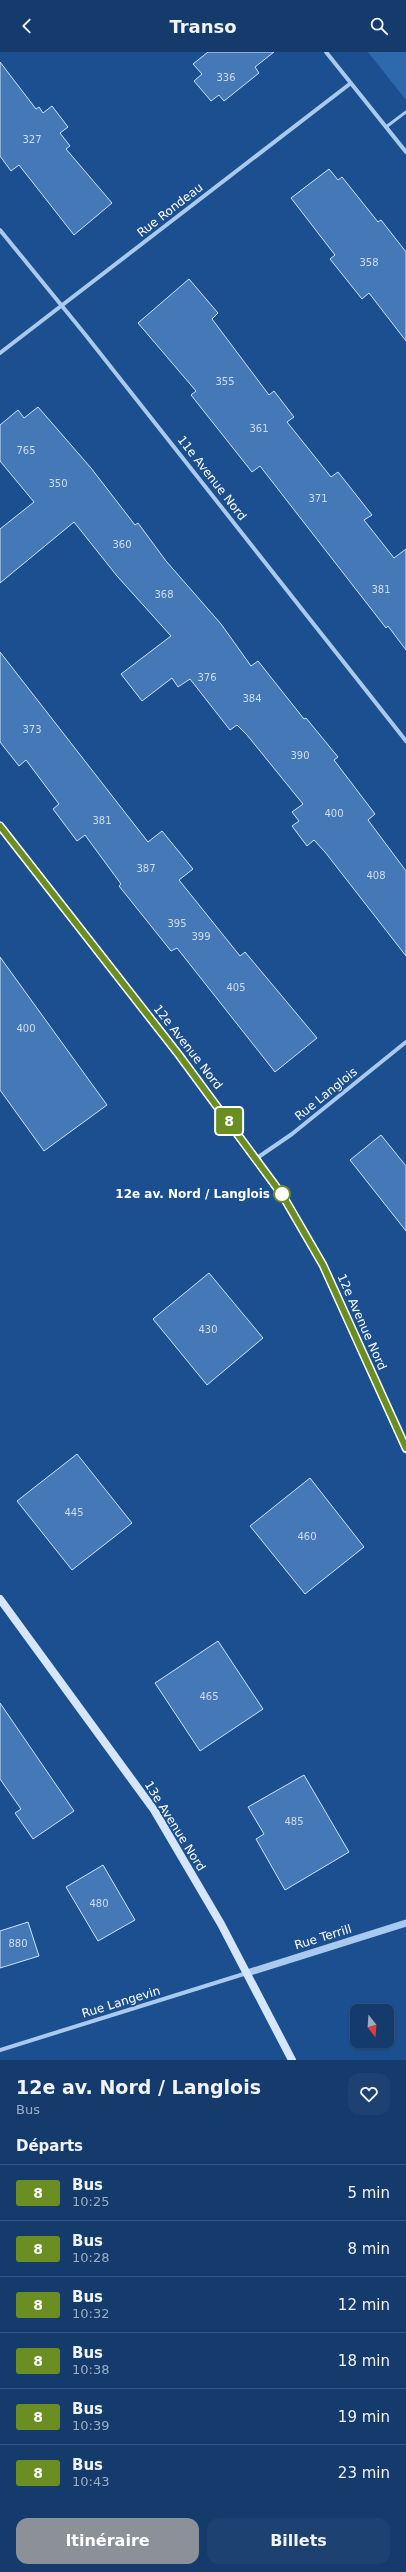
<!DOCTYPE html>
<html lang="fr">
<head>
<meta charset="utf-8">
<style>
  :root { --surface:#143b6b; --page:#1d4271; --text:#f1f3f6; --muted:#9dadc1; --line:#33557e; --accent:#8c9099 }
  body { margin:0; font-family:"DejaVu Sans",sans-serif; background:var(--page); color:var(--text); height:100vh; display:flex; flex-direction:column; font-size:15px; white-space:nowrap }
  * { box-sizing:border-box; margin:0 }
  p { font-size:13px; color:var(--muted) }
  .icon { flex:none; width:22px; height:22px; fill:none; stroke:currentColor; stroke-width:2; stroke-linecap:round; stroke-linejoin:round }
  .map { position:relative; height:2008px; overflow:hidden }
  .panel { display:flex; flex-direction:column; background:var(--surface); flex:1 }
  .panel>* { flex:none }
  .badge { padding:0 8px; border-radius:3px; font-size:14px; line-height:26px }
  .needle { width:26px; rotate:163deg }
  .tools { position:absolute; left:350px; top:1952px; display:grid; gap:8px }
  .tools a { display:grid; place-items:center; width:44px; height:44px; border-radius:8px; background:var(--surface); box-shadow:0 1px 3px #0004,0 0 0 1px var(--line); font-size:20px }
  .map>.badge { position:absolute; translate:-50% -50%; box-shadow:0 0 0 2px #fff }
  h2 { padding:0 16px; font-size:15px; line-height:36px }
  .round { display:grid; place-items:center; flex:none; width:42px; height:42px; border-radius:12px; background:var(--page) }
  .overview { display:flex; align-items:center; justify-content:space-between; height:68px; padding:0 16px }
  h1 { font-size:19px; font-weight:800; line-height:30px }
  .cta { display:flex; gap:8px; margin-top:auto; padding:8px 16px }
  .cta a { flex:1; height:46px; border-radius:12px; background:var(--accent); color:#fff; font-size:16px; font-weight:800; line-height:46px; text-align:center }
  .cta a+a { background:var(--page); color:var(--text) }
  ul { padding:0; list-style:none }
  li { display:flex; align-items:center; gap:12px; height:56px; padding:0 16px; border-top:1px solid var(--line) }
  li div { flex:1 }
  li b { display:block; font-size:15px }
  li em { font-style:normal }
  li .badge { min-width:44px; font-weight:700; text-align:center }
  header { display:flex; justify-content:space-between; align-items:center; height:52px; padding:0 16px; background:var(--surface); font-size:18px; font-weight:800 }
  .map>svg:first-child { display:block }
</style>
</head>
<body>
<header><svg class="icon" aria-label="back" viewBox="0 0 24 24"><path d="M15 5l-7 7 7 7"/></svg>Transo<svg class="icon" aria-label="search" viewBox="0 0 24 24"><circle cx="10" cy="10" r="6"/><path d="M15 15l6 6"/></svg></header>
<div class="map">
<svg width="406" height="2008" viewBox="0 0 406 2008">
  <rect width="100%" height="100%" fill="#1b4f8f"/>
  <path fill="#2e69ad" d="M368,0h38v48z"/>
  <path fill="#4478b7" stroke="#cfe3fa" d="M208,0h66l-19,15 4,6 -35,28 -5,-6 -8,6 -17,-20 8,-7 -9,-10z
    M0,10l36,47 3,-2 4,6 9,-7 16,21 -8,6 10,13 -4,3 46,54 -38,32 -55,-70 -8,6 -11,-15z
    M329,117l9,11 4,-3 36,45 3,-2 25,32v89l-37,-48 -7,6 -32,-40 5,-4 -44,-57z
    M189,227l29,34 -6,6 57,76 5,-4 20,26 -7,5 44,55 7,-5 34,43 -8,5 30,38 12,-9v101l-18,-24 -2,2 -126,-162 -8,6 -61,-77 5,-4 -58,-68z
    M38,355l53,61 44,57 3,-2 28,38 55,63 30,42 7,-5 46,58 2,-1 32,39 -4,3 41,54 -7,6 38,51v85l-81,-104 -11,-12 -7,6 -15,-20 7,-5 -7,-9 11,-8 -56,-69 -10,-10 -7,5 -40,-51 -12,8 -6,-9 -30,23 -21,-27 50,-38 -54,-60 -43,-54 -74,61v-54l34,-27 -34,-41v-36l18,-15 6,8z
    M0,600l148,190 14,-11 31,38 -14,11 61,76 5,-4 72,86 -42,34 -98,-124 -6,3 -52,-65 2,-2 -36,-49 -8,6 -24,-32 6,-5 -33,-44 -7,6 -19,-24z
    M0,905l107,148 -63,46 -44,-61z
    M381,1083l25,31v65l-56,-71z
    M209,1221l54,65 -56,47 -54,-66z
    M77,1402l55,69 -60,47 -55,-69z
    M310,1426l54,69 -59,47 -55,-68z
    M218,1589l45,68 -63,42 -45,-68z
    M0,1651l74,108 -41,28 -18,-26 6,-4 -21,-30z
    M304,1723l45,77 -64,38 -29,-51 8,-5 -16,-27z
    M103,1813l32,55 -37,21 -32,-54z
    M28,1870l11,34 -39,12v-37z"/>
  <g fill="none" stroke-linecap="round" stroke-linejoin="round">
    <path stroke="#a9c9ee" stroke-width="3" d="M386,75l20,-15"/>
    <path stroke="#a9c9ee" stroke-width="4" d="M326,0l80,100
      M0,178l84,103 322,408
      M0,301l351,-270
      M257,1106l35,-24 114,-92
      M0,1998l247,-77"/>
    <path stroke="#a9c9ee" stroke-width="7" d="M247,1921l159,-50"/>
    <path stroke="#d6e6fa" stroke-width="8" d="M0,774l179,229 104,141 40,69 83,184
      M0,1547l154,211 67,114 71,136"/>
  </g>
  <g fill="none" stroke-linecap="round" stroke-linejoin="round">
    <g stroke="#fff" stroke-width="9">
      <path id="line" d="M0,774l179,229 104,141 40,69 83,183"/>
    </g>
    <use href="#line" stroke="#6b8e23" stroke-width="6"/>
  </g>
  <circle fill="#fff" stroke="#6b8e23" stroke-width="2" cx="282" cy="1142" r="8"/>
  <g text-anchor="middle" dominant-baseline="central" stroke-width="3.5" stroke-linejoin="round" paint-order="stroke">
    <g font-size="10" fill="#d0dded">
      <text x="226" y="25">336</text>
      <text x="32" y="87">327</text>
      <text x="369" y="210">358</text>
      <text x="225" y="329">355</text>
      <text x="259" y="376">361</text>
      <text x="26" y="398">765</text>
      <text x="58" y="431">350</text>
      <text x="318" y="446">371</text>
      <text x="122" y="492">360</text>
      <text x="381" y="537">381</text>
      <text x="164" y="542">368</text>
      <text x="207" y="625">376</text>
      <text x="252" y="646">384</text>
      <text x="32" y="677">373</text>
      <text x="300" y="703">390</text>
      <text x="334" y="761">400</text>
      <text x="102" y="768">381</text>
      <text x="146" y="816">387</text>
      <text x="376" y="823">408</text>
      <text x="177" y="871">395</text>
      <text x="201" y="884">399</text>
      <text x="236" y="935">405</text>
      <text x="26" y="976">400</text>
      <text x="208" y="1277">430</text>
      <text x="74" y="1460">445</text>
      <text x="307" y="1484">460</text>
      <text x="209" y="1644">465</text>
      <text x="294" y="1769">485</text>
      <text x="99" y="1851">480</text>
      <text x="18" y="1891">880</text>
    </g>
    <g font-size="12" fill="#fff" stroke="#1b4f8f">
      <text transform="translate(170 158) rotate(-38)">Rue Rondeau</text>
      <text transform="translate(212 426) rotate(52)">11e Avenue Nord</text>
      <text transform="translate(188 995) rotate(52)">12e Avenue Nord</text>
      <text transform="translate(326 1042) rotate(-39)">Rue Langlois</text>
      <text transform="translate(362 1270) rotate(66)">12e Avenue Nord</text>
      <text transform="translate(175 1774) rotate(58)">13e Avenue Nord</text>
      <text transform="translate(323 1885) rotate(-17)">Rue Terrill</text>
      <text transform="translate(121 1950) rotate(-17)">Rue Langevin</text>
    </g>
    <g font-size="12" font-weight="bold" fill="#fff" stroke="#1b4f8f" text-anchor="end">
      <text x="270" y="1142">12e av. Nord / Langlois</text>
    </g>
  </g>
</svg>
<div class="tools">
<a><svg class="needle" viewBox="-14 -14 28 28"><path d="M0-13l5 13h-10z" fill="#e53935"/><path d="M0 13l5-13h-10z" fill="#9dadc1"/></svg></a>
</div>
<b class="badge" style="left:229px;top:1069px;background:#6b8e23;color:#fff">8</b>
</div>
<section class="panel">
<div class="overview"><div><h1>12e av. Nord / Langlois</h1><p>Bus</p></div><a class="round"><svg class="icon" aria-label="heart" viewBox="0 0 24 24"><path d="M12 20l-8-8c-3-5 5-10 8-4 3-6 11-1 8 4z"/></svg></a></div>
<h2>Départs</h2>
<ul>
<li><span class="badge" style="background:#6b8e23;color:#fff">8</span><div><b>Bus</b><p>10:25</p></div><em>5 min</em></li>
<li><span class="badge" style="background:#6b8e23;color:#fff">8</span><div><b>Bus</b><p>10:28</p></div><em>8 min</em></li>
<li><span class="badge" style="background:#6b8e23;color:#fff">8</span><div><b>Bus</b><p>10:32</p></div><em>12 min</em></li>
<li><span class="badge" style="background:#6b8e23;color:#fff">8</span><div><b>Bus</b><p>10:38</p></div><em>18 min</em></li>
<li><span class="badge" style="background:#6b8e23;color:#fff">8</span><div><b>Bus</b><p>10:39</p></div><em>19 min</em></li>
<li><span class="badge" style="background:#6b8e23;color:#fff">8</span><div><b>Bus</b><p>10:43</p></div><em>23 min</em></li>
</ul>
<div class="cta"><a>Itinéraire</a><a>Billets</a></div>
</section>
</body>
</html>
